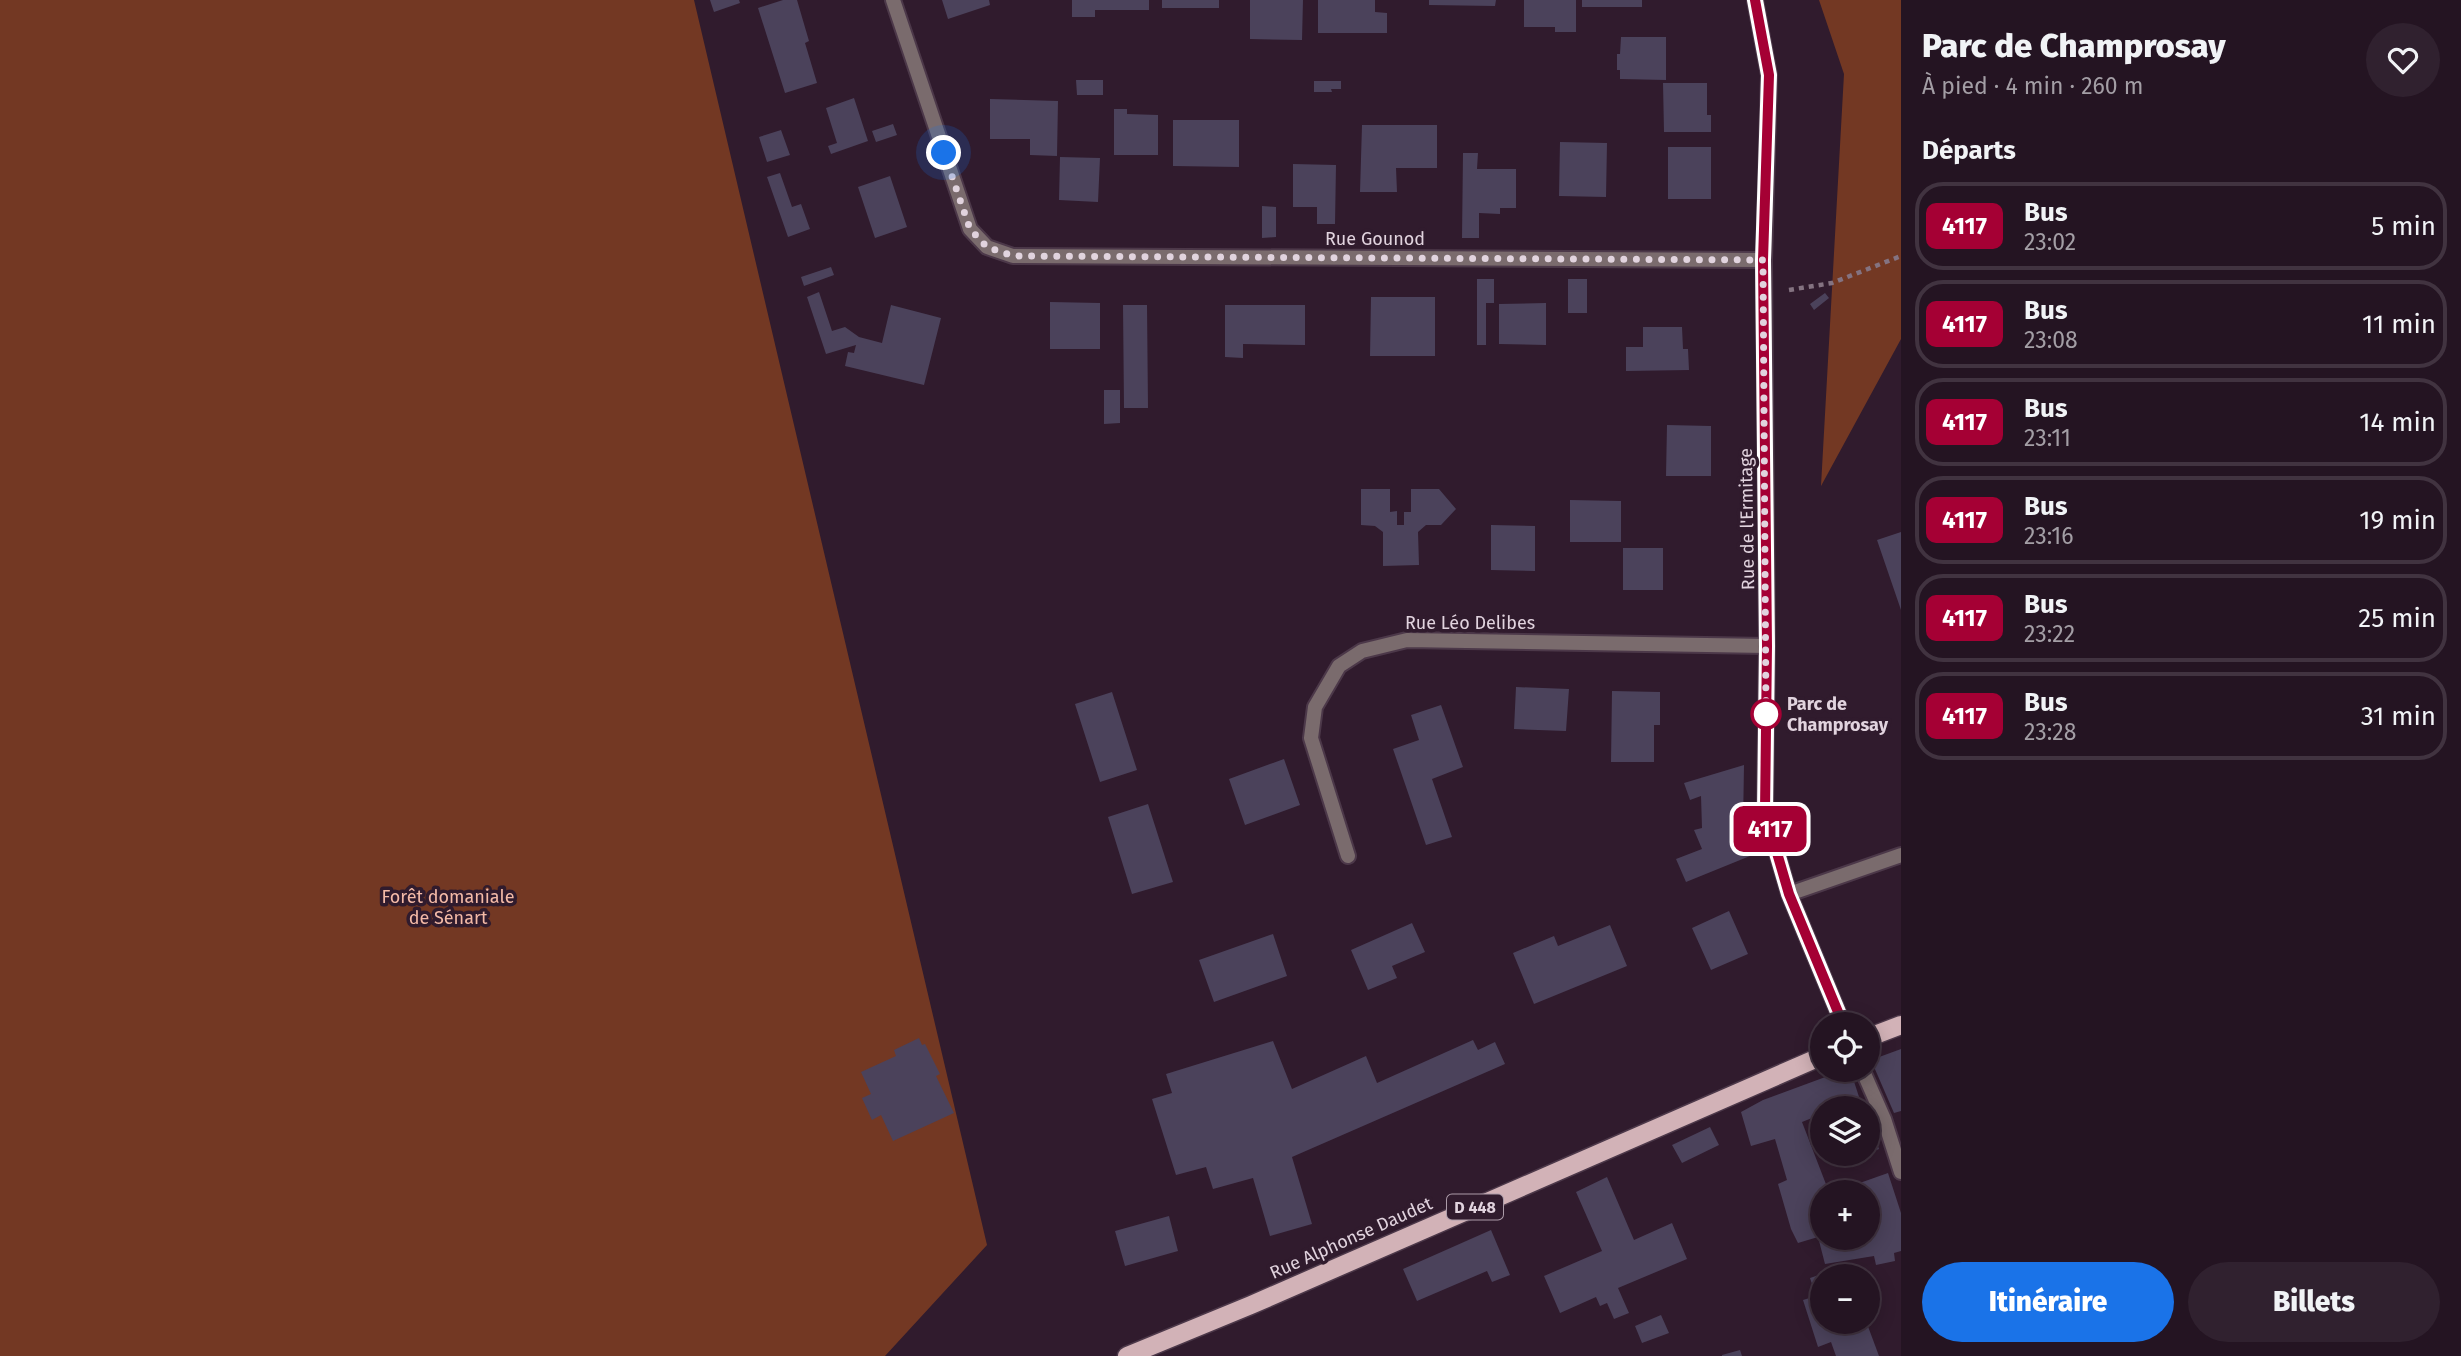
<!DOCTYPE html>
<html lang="fr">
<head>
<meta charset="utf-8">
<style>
  :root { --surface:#241422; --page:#30212f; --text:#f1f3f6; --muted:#a39ea5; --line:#413340; --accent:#1a73e8 }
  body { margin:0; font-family:"Fira Sans",sans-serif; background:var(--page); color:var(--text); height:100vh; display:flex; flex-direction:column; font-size:26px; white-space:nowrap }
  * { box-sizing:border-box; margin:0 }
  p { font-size:23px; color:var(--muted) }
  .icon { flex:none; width:38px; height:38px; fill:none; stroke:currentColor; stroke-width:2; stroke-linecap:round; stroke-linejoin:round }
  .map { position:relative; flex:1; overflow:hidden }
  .sheet { display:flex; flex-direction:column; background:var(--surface); width:560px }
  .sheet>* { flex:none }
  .badge { padding:0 14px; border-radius:10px; font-size:24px; line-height:46px }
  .buttons { position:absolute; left:1810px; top:1012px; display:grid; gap:14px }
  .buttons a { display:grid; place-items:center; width:70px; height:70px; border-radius:50%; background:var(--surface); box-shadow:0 4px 18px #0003,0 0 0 2px var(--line); font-size:35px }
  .you { position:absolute; width:35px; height:35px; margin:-18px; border:5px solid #fff; border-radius:50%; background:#1a73e8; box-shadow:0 0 0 10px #1a73e833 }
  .map>.badge { position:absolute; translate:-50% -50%; box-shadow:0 0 0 4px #fff }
  h2 { padding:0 21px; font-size:26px; line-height:63px }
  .round { display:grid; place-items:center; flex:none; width:74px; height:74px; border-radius:37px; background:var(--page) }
  .head { display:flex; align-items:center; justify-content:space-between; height:119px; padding:0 21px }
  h1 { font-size:33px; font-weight:800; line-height:52px }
  .cta { display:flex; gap:14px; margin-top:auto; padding:14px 21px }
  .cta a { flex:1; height:80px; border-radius:42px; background:var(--accent); color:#fff; font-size:28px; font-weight:800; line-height:80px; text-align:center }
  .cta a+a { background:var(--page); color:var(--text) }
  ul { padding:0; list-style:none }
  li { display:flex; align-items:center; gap:21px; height:88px; margin:0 14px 10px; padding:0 7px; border:4px solid var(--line); border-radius:28px }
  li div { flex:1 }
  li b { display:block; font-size:26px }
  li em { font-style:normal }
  li .badge { min-width:77px; font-weight:700; text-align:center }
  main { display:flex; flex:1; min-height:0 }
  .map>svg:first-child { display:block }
</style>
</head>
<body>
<main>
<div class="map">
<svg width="1901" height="1356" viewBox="0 0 1901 1356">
  <rect width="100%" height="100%" fill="#301b2d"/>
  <path fill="#733823" d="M0,0h694l293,1245 -102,111h-885z
    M1819,0h82v339l-80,147 23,-412z"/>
  <path fill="#4b425b" d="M710,0h29l1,3 -26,9z
    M783,0h14l12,41 -4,2 12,40 -32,10 -27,-85z
    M942,0h47l1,5 -42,14z
    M1072,0h77v10h-54v7h-23z
    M1162,0h57v8h-57z
    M1250,0h53l-1,40 -52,-1z
    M1318,0h57v12l12,1v20h-69z
    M1429,0h67l-1,6 -66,-1z
    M1524,0h52v32h-21v-5h-31z
    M1582,0h60v7h-60z
    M1621,37h45v43l-46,-1v-9h-3v-16h3z
    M1076,80h27v15h-26z
    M1314,81h27v8h-10l1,3h-18z
    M1663,83h44v32h4v17h-47z
    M854,98l14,43 -37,13 -3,-8 9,-3 -11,-35z
    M990,99l68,2 -1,55 -27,-1v-16h-40z
    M1114,109h13v5l31,1v40h-44z
    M1173,120h66v47l-66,-1z
    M893,124l4,11 -21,7 -4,-11z
    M1362,125h75v43h-41l1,24h-37z
    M781,130l9,25 -23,7 -8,-25z
    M1560,142l47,1 -1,54 -47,-1z
    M1668,147h43v52h-43z
    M1463,153h15l-1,16h39v39h-16v6l-21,-1v25h-17z
    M1060,157l40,1 -2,44 -39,-2z
    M1293,164l43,1 -1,59h-18v-17h-24z
    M780,173l12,34 9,-3 9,25 -22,8 -21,-60z
    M890,176l17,51 -32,11 -17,-51z
    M1262,206l14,1v30l-14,1z
    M831,267l3,8 -30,11 -3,-9z
    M1477,279h17v24h-8v42h-9z
    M1568,279h19v34h-19z
    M819,292l13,39 13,-4 14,10 23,6 9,-38 50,13 -17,67 -79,-19 3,-14 6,1 2,-8 -30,9 -19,-57z
    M1825,293l4,5 -15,12 -4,-6z
    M1371,297h64v59h-65z
    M1050,302l50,1v46h-50z
    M1546,303v42l-47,-1v-40z
    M1123,305h24l1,103h-24z
    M1225,305h80v40l-62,-1v14l-18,-1z
    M1643,327h39l1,22h5l1,21 -63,1v-24h17z
    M1104,390h16v33l-16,1z
    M1667,425l44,1v50h-45z
    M1361,489h29v23l7,-1v14h7v-13h7v-23h28l17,20 -15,16h-15l-8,7 1,33 -36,1v-34l-8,-6 -14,-1z
    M1570,500l51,1v41h-51z
    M1491,525l44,1v45l-44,-1z
    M1901,532v78l-24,-70z
    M1623,548h40v42h-40z
    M1516,687l53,2 -3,42 -52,-2z
    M1612,691l48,1v33h-6v37h-43z
    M1112,692l25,78 -37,12 -25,-78z
    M1441,705l22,62 -31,12 20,58 -26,8 -33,-96 26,-9 -8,-25z
    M1284,759l16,46 -55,20 -16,-46z
    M1744,765l-1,61 7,30 -64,26 -10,-23 26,-10 -8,-19 8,-2 -1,-32 -11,4 -6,-17z
    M1148,804l25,78 -41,12 -24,-77z
    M1729,911l19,43 -37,16 -19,-42z
    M1412,923l13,29 -33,14 5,12 -29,12 -17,-40z
    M1610,925l17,41 -93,38 -21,-51 41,-17 4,10z
    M1273,934l14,42 -73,26 -15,-42z
    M919,1038l3,7 3,-1 15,30 -4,2 18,37 -61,28 -12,-26 -9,5 -10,-22 9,-4 -10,-22 35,-16 -2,-6z
    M1473,1040l5,10 17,-8 10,22 -213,93 20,67 -42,12 -17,-58 -40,11 -7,-22 -30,8 -24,-76 20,-6 -6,-19 107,-33 19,48 74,-33 11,27z
    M1901,1049v62l-7,2 -23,-53z
    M1847,1069h3l10,31 5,8h-43v6l-20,8 27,70h-7v45h45v-45l-30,-1 51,-18 13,40v38l-7,2 1,8 -19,4 -2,-9 -49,8 -7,-27 -20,6 -7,-14 -13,-45 9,-4 -12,-41 -24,7 -10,-34 22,-12z
    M1867,1111l8,13 -4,2 8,23 -12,5z
    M1710,1127l9,18 -37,18 -10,-18z
    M1607,1177l27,63 38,-17 15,36 -69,29 11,25 -15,6 -7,-16 -7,3 -4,-9 -36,16 -16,-37 58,-25 -26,-59z
    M1169,1216l9,35 -53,15 -10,-35z
    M1491,1230l19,45 -18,7 -5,-11 -70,30 -14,-32z
    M1819,1275l3,8v38h20l1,3 23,-3 13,35h-43l-5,-14 -13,5 -15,-47 13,-4 -6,-18z
    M1661,1315l8,18 -27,10 -7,-17z
    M1740,1350l2,6h-20v-1z"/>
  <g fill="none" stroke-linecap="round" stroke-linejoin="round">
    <g stroke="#4c3849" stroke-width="18">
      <path id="street" d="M893,0l77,229 17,18 26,9 751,4
        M1755,0l14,75 -5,185 3,386 -2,166 24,82 54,130
        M1348,856l-37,-118 4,-31 24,-41 23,-15 45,-11 360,6
        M1789,894l112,-39
        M1862,1069l22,50 17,53"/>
    </g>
    <g stroke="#4c3849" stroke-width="21">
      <path id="primary" d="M1867,1038l34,-13
        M1127,1356l124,-51 571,-249"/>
    </g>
    <path stroke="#847381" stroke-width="4.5" stroke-dasharray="5 5" stroke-linecap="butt" d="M1789,290l43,-7 69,-27"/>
    <use href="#street" stroke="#7a6b6d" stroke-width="14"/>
    <use href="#primary" stroke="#d2b2b7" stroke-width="18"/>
  </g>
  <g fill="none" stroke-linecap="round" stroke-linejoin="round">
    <g stroke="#fff" stroke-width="16">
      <path id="line" d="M1755,0l14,75 -6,185 4,386 -2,166 24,82 54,130"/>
    </g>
    <use href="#line" stroke="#a50034" stroke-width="10"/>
    <path stroke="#e1d3de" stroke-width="7" stroke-dasharray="0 12.6" d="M944,153l26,76 17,18 26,9 750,4 3,454"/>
  </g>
  <circle fill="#fff" stroke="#a50034" stroke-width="3.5" cx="1766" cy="714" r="14"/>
  <g text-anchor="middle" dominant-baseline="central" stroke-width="7" stroke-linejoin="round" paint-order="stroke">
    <rect fill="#301b2d" stroke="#ac9ca9" stroke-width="2" x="1447" y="1194.5" width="56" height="25" rx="5"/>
    <g font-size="16" font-weight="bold" fill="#e1d3de">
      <text x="1475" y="1207">D 448</text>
    </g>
    <g font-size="18" fill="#e1d3de" stroke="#301b2d">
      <text x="1375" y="239">Rue Gounod</text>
      <text transform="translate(1747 519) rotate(-91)">Rue de l'Ermitage</text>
      <text x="1470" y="623">Rue Léo Delibes</text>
      <text transform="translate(1351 1238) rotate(-24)">Rue Alphonse Daudet</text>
    </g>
    <g font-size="18" font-weight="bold" fill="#e1d3de" stroke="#301b2d" text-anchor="start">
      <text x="1787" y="704">Parc de<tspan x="1787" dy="21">Champrosay</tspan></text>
    </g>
    <g font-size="18" fill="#f4baa7" stroke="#301b2d">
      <text x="448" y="897">Forêt domaniale<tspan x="448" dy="21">de Sénart</tspan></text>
    </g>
  </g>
</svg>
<div class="buttons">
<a><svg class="icon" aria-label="locate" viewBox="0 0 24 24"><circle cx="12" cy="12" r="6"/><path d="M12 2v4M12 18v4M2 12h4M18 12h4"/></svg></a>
<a><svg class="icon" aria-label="layers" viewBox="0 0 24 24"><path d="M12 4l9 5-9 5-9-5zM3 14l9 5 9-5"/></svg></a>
<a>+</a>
<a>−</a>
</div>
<div class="you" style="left:944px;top:153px"></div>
<b class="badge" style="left:1770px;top:829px;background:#a50034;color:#fff">4117</b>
</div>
<section class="sheet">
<div class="head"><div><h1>Parc de Champrosay</h1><p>À pied · 4 min · 260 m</p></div><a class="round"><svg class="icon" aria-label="heart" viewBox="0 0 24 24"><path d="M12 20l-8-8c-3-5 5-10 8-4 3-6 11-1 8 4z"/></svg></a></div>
<h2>Départs</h2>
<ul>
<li><span class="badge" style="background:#a50034;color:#fff">4117</span><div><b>Bus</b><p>23:02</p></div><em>5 min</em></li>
<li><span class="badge" style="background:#a50034;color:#fff">4117</span><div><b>Bus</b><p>23:08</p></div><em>11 min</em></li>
<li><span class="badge" style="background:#a50034;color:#fff">4117</span><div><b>Bus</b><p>23:11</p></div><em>14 min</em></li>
<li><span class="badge" style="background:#a50034;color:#fff">4117</span><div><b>Bus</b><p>23:16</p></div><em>19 min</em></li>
<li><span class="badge" style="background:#a50034;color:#fff">4117</span><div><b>Bus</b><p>23:22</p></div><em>25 min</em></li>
<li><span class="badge" style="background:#a50034;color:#fff">4117</span><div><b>Bus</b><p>23:28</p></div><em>31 min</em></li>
</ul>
<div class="cta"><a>Itinéraire</a><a>Billets</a></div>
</section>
</main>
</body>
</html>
